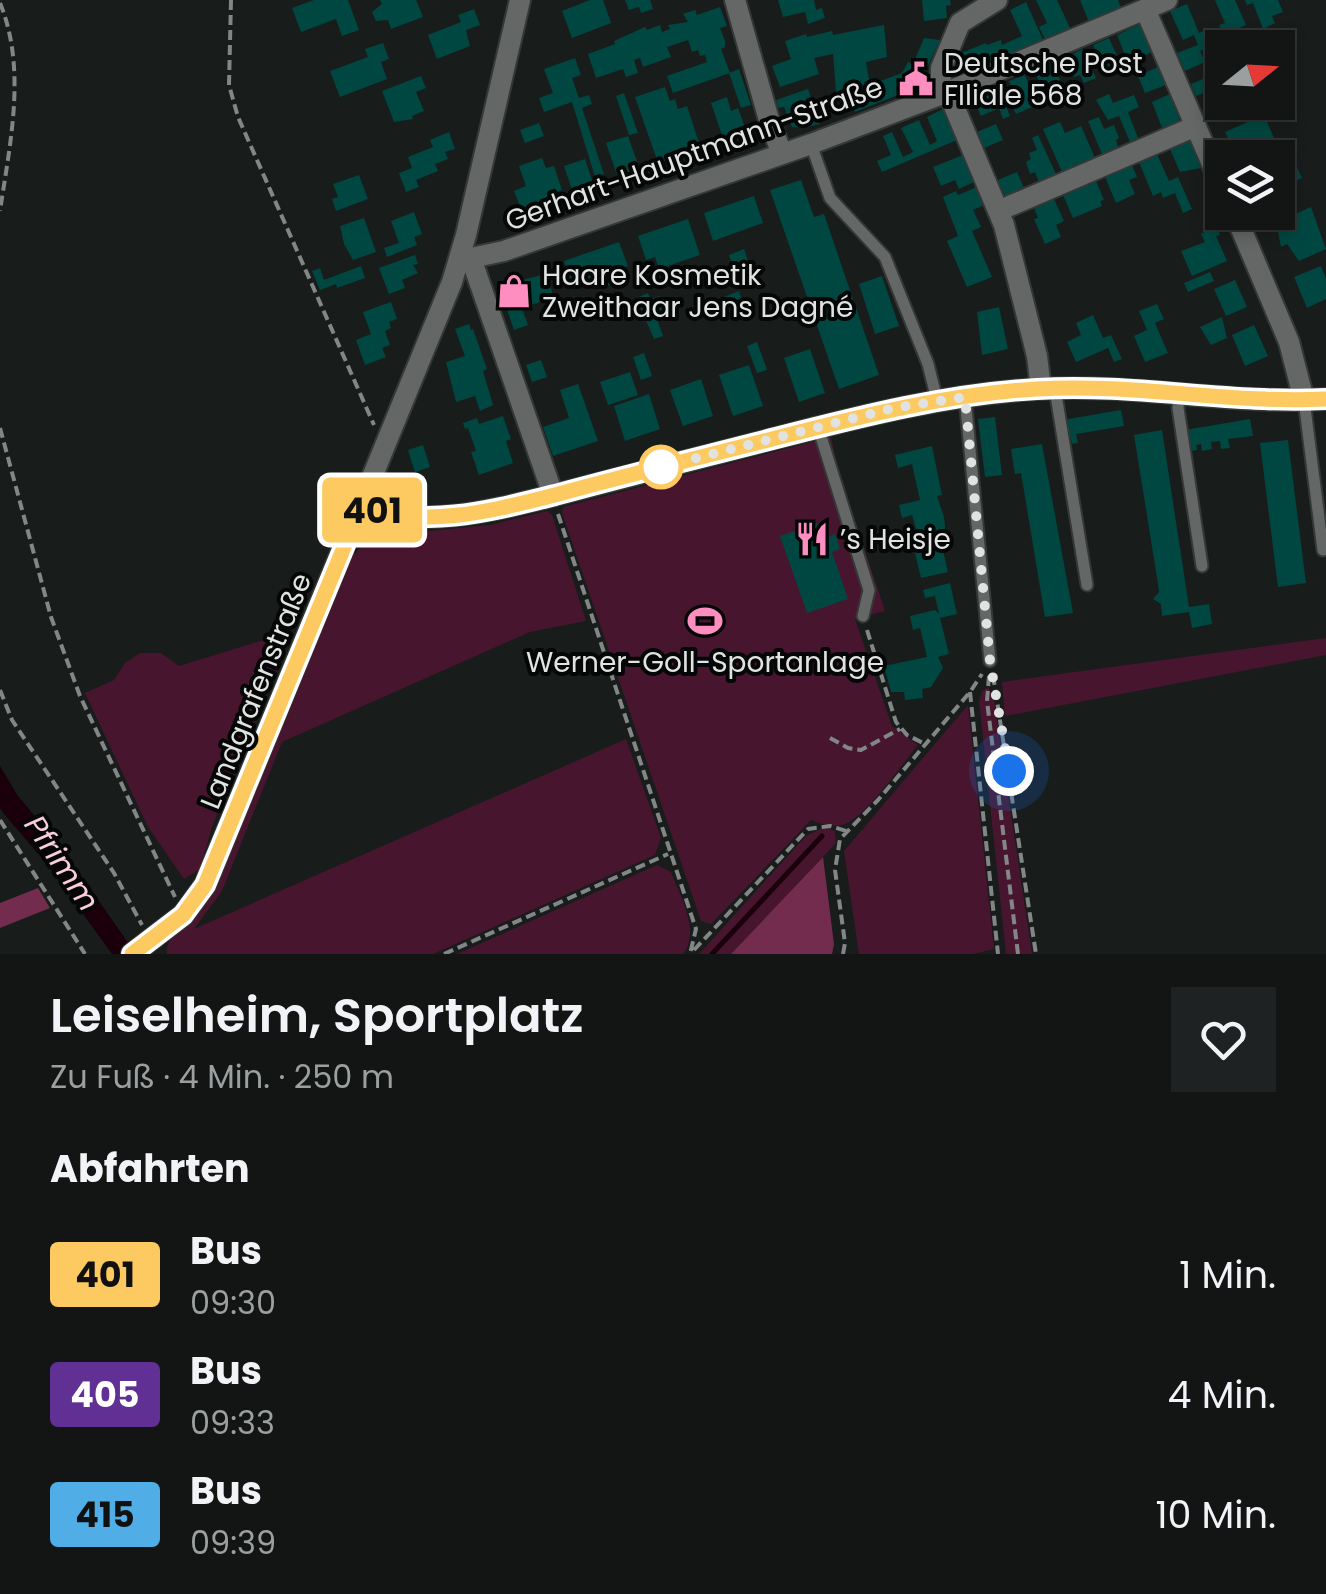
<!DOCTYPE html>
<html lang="de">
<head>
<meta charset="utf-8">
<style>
  :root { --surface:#121514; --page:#1f2222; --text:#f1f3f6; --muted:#9c9fa0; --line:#313434 }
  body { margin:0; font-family:Poppins,sans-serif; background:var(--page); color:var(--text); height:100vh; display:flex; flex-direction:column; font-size:38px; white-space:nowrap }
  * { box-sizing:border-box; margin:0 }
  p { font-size:32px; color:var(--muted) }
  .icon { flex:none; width:55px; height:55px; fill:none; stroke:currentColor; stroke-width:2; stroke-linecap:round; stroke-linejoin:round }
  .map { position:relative; height:954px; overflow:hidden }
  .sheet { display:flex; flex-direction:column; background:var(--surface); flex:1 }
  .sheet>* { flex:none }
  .badge { padding:0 20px; border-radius:8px; font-size:35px; line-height:65px }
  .needle { width:65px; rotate:72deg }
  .buttons { position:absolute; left:1205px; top:30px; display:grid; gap:20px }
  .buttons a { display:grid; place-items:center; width:90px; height:90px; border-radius:0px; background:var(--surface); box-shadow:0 5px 15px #0003,0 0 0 2px var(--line); font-size:50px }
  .you { position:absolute; width:50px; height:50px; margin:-25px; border:8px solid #fff; border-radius:50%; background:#1a73e8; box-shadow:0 0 0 15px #1a73e833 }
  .map>.badge { position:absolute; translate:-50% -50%; box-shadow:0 0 0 5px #fff }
  h2 { padding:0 50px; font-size:38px; line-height:90px }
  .round { display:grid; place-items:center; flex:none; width:105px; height:105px; border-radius:0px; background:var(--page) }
  .overview { display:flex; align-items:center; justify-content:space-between; height:170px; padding:0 50px }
  h1 { font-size:48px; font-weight:600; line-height:75px }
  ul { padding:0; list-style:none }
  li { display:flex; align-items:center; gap:30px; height:120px; padding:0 50px }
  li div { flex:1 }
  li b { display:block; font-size:38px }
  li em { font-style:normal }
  li .badge { min-width:110px; font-weight:700; text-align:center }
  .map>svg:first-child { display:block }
</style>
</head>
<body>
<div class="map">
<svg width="1326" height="954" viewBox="0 0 1326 954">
  <rect width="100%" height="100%" fill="#181c1b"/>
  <path fill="#47162e" d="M831,437l7,32 47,142 -30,8 37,107 26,19c-16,19 -53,74 -76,80 -10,2 -21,-1 -31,-5l-100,104 -10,-3 -139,-408 1,-6z
    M547,511l5,4 34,106 -56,11 -248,110 -60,149 -28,38 432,-190 35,99 -6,17 -222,99h-266c-3,-24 45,-63 57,-88l128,-314 4,1 9,-11 12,-6 113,-11z
    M293,631l-81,196 -12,42 -16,10 -36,-52 -63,-134 29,-13 11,-17 15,-10h21l18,13z
    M1326,638v17l-321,61 -3,-34z
    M988,687l6,13 38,254h-26l-27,-253 3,-10z
    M968,705l26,244 -21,5h-114l-15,-103z
    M824,827l11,4 1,12 -105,111h-32l107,-118z
    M657,865l14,7c9,24 30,59 12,82h-226z"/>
  <path fill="#732c4e" d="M823,857l11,87 -2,10h-101z
    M38,888l12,20 -50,20v-25z"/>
  <path fill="#1b000b" d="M0,766l18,30 45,54 73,104h-24l-66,-91 -42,-49 -4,-6z"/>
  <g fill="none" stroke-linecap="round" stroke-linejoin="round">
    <path stroke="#1b000b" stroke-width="5" d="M712,954l110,-118"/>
  </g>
  <path fill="#004741" d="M314,0h34l11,30 -17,6 -6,-17 -35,13 -9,-24z
    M380,0h36l7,17 -32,12 -3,-9 -12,1 -4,-9 10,-8z
    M590,0h13l8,23 -39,15 -10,-27z
    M625,0h25l3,9 -12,4 -2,-6 -10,3z
    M778,0h36l2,10 6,-2 3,10 -17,6 -3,-12 -22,5z
    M922,0h28l1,5 -5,1 1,12 -23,3z
    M1036,0h21l14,30 -25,11 -7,-14 8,-4z
    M1080,0h38l3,8 -32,14z
    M1215,0h20l11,25 -23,10 -4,-10 6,-2z
    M1245,0h33l5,12 -11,4 3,7 -12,6 -10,-26 -6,2z
    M1026,2l18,40 -75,32 -8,-21 25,-10 1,2 14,-5 1,5 20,-9 -12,-26z
    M1187,4l12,29 9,-4 7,16 -15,6 5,11 -20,9 -8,-18 21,-8 -4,-10 -11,5 -13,-29z
    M720,7l7,19 -7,2 5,13v6l-4,2 9,24 -57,20 -6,-17 40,-14 -2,-7 -5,1 -2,-6 -6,2 -4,-12 -21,7 4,10 -28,10 -3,-9 -6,2 4,13 -12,4 -3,-8 -27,9 -8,-24 27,-10 -1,-3 31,-14 2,3 13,-5 2,7 8,-3 -2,-4 20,-3 -5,-8 12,-4 2,5z
    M474,9l6,16 -14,5 4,16 -33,13 -9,-24 33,-13 -3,-7z
    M1140,24l12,28 -46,22 -13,-29 16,-7 9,20 7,-3 -8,-20z
    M884,25l3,32 -21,5 3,17 4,-1 2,5 27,-10 6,-11 5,2 11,-26 16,2 -22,47 -63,25 -8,-22 -11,2 -3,-38 -19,4 5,16 -39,13 -8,-21 19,-7 -6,-18 21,-7 1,3 25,-6 1,4z
    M383,43l6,16 -8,3 6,17 -47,18 -10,-26 38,-14 -3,-8z
    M1083,49l13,29 -12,5 -4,-8 -6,2 -8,-20z
    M575,58l6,17 -9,3 7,20 10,-3 3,9 -10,4 22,66 -9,3 -23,-75 -28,10 -5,-14 14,-5 -9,-24z
    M1052,62l9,20 -18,8 -9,-20z
    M1158,67l8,18 -21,8 -7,-17z
    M739,69l12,36 -10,3 -12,-35z
    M1025,75l12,30 -21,9 -5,-11 5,-3 -7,-19z
    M421,76l5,12 -10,4 8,19 -12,5 1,3 -19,3 -12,-31z
    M1210,76l5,12 -19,8 -5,-12z
    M1285,82l4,10 -10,4 4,10 -19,9 10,23 -20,8 2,5 -8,4 -2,-5 -11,4 -10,-22 27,-12 -4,-10 17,-8h13v-16z
    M998,86l12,30 -7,3 -4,-11 -18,8 -9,-19z
    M665,87l5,14 5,-2 3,10 9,-3 14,43 -43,14 -23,-66z
    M808,89l12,35 -18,4 -10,-1 -8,-20 -6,1 -2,-8z
    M624,93l14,40 -9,2 -13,-39z
    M1109,94l4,9 21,-8 5,12 -11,5 10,26 -8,4 -11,-26 -11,4 -12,-20z
    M1170,94l10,27 -18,7 -10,-26z
    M727,97l4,14 7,-3 9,25 -23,8 -13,-38z
    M943,109l14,31 -75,32 -5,-11 14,-6 -8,-19 9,-4 11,25 10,-5 -12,-24 18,-8 11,25 7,-4 -10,-24z
    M1099,117l5,12 10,-4 5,13 -3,2 2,7 -16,7 -14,-33z
    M1060,122l5,11 16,-7 14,32 -33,14 -19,-43z
    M539,123l5,13 -19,7 -5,-13z
    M996,124l7,16 -19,8 -7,-16z
    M449,132l6,17 -10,3 3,7 -13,5 3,7 -22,9 3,7 -13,5 -7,-19 13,-5 -4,-11 25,-10 -3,-7z
    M1038,135l18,39 -17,8 -4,-10 -5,2 -4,-12 5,-3 -2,-6 8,-3 -5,-12z
    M628,136l12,34 -22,8 -12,-35z
    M1190,141l11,27 -21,4 -10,-23z
    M1157,154l12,27 9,-4 14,32 -9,4 -8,-20 -12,5 -2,-6 -8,4 -14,-34z
    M963,155l11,27 -15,7 -4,-9 -14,6 -8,-19z
    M1292,156l10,22 -16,7 4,21 -12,5v-48z
    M542,158l4,10 8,-2 8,24 -8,3 3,7 -36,9 -7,-18 12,-5 -7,-20z
    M585,159l9,27 -21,7 -9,-27z
    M1132,165l5,12 -8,3 6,14 -19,9 -11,-26z
    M1017,172l7,16 -19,8 -7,-16z
    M359,175l9,24 -32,12 -4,-12 6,-2 -5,-13z
    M801,180l13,37 10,-3 55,161 -40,14 -69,-199z
    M1096,181l8,19 -4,1 2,5 -29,12 -10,-23z
    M977,187l7,18 -11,5 8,17 -9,4 20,46 -25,10 -20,-46 11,-5 -15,-39 13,-6 2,4z
    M754,196l9,27 -50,18 -9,-28z
    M1054,199l10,22 -8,4 5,12 -16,7 -11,-25 4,-1 -4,-10z
    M1311,207l15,42 -27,12 -12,-17 -6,3 -4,-20 14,-6 -2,-4z
    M414,212l8,22 -8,3 3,8 -30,12 -3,-9 15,-5 -8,-22z
    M1221,214l4,9 -8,4 3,8 -4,1 11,25 -35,15 -11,-25 24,-9 -4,-8 5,-3 -3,-9z
    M364,218l12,34 -23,8 -9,-16 -4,-18z
    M688,219l12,36 -41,14 -4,-12 -9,3 -8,-24z
    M619,242l9,24 -16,5 4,12 -12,4 -4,-12 -28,10 -8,-24z
    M744,249l8,24 -15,5 -8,-23z
    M415,255l3,9 -5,1 5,8 -16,7 3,8 -16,6 -10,-26z
    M361,266l4,12 -28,10 -1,-4 -16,6 -8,-19 8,-3 4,12z
    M1321,266l5,13v20l-19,9 -13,-31z
    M1210,272l4,9 -26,11 -4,-9z
    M546,274l8,23 -32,11 6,17 -14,5 -14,-41 2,-4z
    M882,276l17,50 -24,8 -16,-50z
    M1235,280l12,27 -21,9 -12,-27z
    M739,291l5,16 -15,5 -5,-15z
    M648,293l2,6 10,-3 6,16 -10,4 7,20 -9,3 -18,-41z
    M391,302l6,17 -8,3 2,6 -6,3 5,14 -8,3 4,9 -21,8 -9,-25 15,-6 -8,-22z
    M1157,304l7,15 -9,4 13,30 -23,9 -11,-26 13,-6 -8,-19z
    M999,307l9,42 -26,6 -5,-43z
    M1093,315l10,23 8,-3 11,24 -8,3 -6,-14 -32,14 -9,-20 14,-7 -5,-12z
    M1222,317l5,21 -16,7 -11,-18z
    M469,324l2,6 2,-1 14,40 -4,2 10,34 -13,6 -5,-15 -19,6 -10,-40 19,-6 -10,-27z
    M1254,325l14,31 -23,10 -13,-31z
    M757,342l10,28 -10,3 -10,-27z
    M810,349l15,44 -26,9 -15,-44z
    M644,353l8,23 -11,4 -8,-23z
    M541,360l6,17 -15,5 -6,-17z
    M749,365l14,41 -30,10 -14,-41z
    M630,372l8,23 -30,10 -8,-23z
    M701,379l12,37 -30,10 -13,-36z
    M578,384l20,57 -45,15 -10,-29 26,-9 -9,-28z
    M649,394l11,35 -35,12 -11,-35z
    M1121,410l3,16 -48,8 2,9 -6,1 -2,-9 -4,1 -3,-16z
    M503,416l8,23 -5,2 7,22 -34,12 -8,-23 5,-1 -8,-23 -3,1 -2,-6 14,-5 2,6z
    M995,417l7,58 -17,2 -7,-58z
    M1250,419l3,17 -25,3 2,9 -9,1 -1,-8 -9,1 1,7 -10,2 -1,-7 -5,1 1,5 -5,1 -1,-6 -3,1 -3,-16z
    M1162,430l27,177 20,-3 3,20 -20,4 -3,-16 -27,4 -1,-12 -8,-5 6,-7 -1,-8 -24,-149z
    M1288,440l18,143 -28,4 -18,-144z
    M1042,444l31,169 -28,4 -24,-144 -6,1 -4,-25z
    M423,445l7,22 -15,5 -7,-22z
    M932,446l10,49 -5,1 7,21 3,28 -5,1 6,26 -27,6 -6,-25 16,-4 -3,-10 -19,9 -3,-12 11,-3 -5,-18 -10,3 -3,-13 21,-5 -8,-36 -14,4 -3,-13z
    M821,522l6,17 8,-6 5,16 -8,3 16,47 -41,14 -27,-77z
    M950,583l7,31 -17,4 9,36 -11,3 5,11 -12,19 -9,2 1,9 -18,2 -1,-8h-13l-7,-26 43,-9 -7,-29 -7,2 -3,-14 25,-6 4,4 -4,-18 -10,2 -2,-8z"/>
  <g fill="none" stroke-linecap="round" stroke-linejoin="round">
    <g stroke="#343837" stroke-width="15">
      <path id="service" d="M811,144l19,54 55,59 43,107 9,36
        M1055,389l32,196
        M1179,392l-1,16 24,158
        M965,397l25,264
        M1304,400l19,150
        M818,427l51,163 -6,26"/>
    </g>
    <g stroke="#343837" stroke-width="24">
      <path id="minor" d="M735,0l34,120 13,34
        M1145,9l77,178
        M948,92l56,133 33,131 4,33
        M940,95l1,-27 19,-45 37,-23
        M998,211l198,-85
        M1234,212l55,130 15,58
        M460,256l11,2 33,-7 307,-107 129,-49 227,-95
        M471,258l82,237
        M361,506c65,23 129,5 194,-11 73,-19 147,-38 221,-57 86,-22 172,-44 261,-49 97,-6 193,16 289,10
        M132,954l51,-39 22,-30 247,-603 14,-47 54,-235"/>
    </g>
    <path stroke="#838686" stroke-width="4" stroke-dasharray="10 5" stroke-linecap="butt" d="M231,0l-2,85 9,32 136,308
      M0,3c27,66 10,140 0,208
      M0,428l51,189 29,79 95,201
      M558,514l138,415 -6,25
      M867,630l29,92 11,13 18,9
      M993,675l43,279
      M989,676l-2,25 31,253
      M0,690l12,30 102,153 28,52
      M970,692l28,262
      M830,738l18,10 13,2 39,-21
      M0,820l85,134
      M694,950l114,-121 22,-3 16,5
      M444,954l224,-100
      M843,954l2,-11 -10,-73 5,-31 38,-39 92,-108 12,-18"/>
    <use href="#service" stroke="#656767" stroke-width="11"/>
    <use href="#minor" stroke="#656767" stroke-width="20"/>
  </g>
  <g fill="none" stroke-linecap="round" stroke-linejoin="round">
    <g stroke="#fff" stroke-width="22">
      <path id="line" d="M132,954l51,-39 22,-30 156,-379c65,23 130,5 194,-11 73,-20 147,-38 221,-57 86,-22 172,-44 261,-49 97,-6 193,15 289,10"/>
    </g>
    <use href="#line" stroke="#fcca61" stroke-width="15"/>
    <path stroke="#e1e3e3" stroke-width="10" stroke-dasharray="0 18" d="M661,467l233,-59 71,-11 25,264 19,110"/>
  </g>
  <defs>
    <g id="civic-bare" transform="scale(2.7)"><path d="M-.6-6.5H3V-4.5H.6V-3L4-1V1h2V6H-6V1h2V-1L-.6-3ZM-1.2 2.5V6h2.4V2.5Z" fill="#fd8ebf" stroke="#050606" stroke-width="2.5" paint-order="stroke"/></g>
    <g id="shop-bare" transform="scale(2.7)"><path d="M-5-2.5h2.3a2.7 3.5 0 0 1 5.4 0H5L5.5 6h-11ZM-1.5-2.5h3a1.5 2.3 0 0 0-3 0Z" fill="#fd8ebf" stroke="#050606" stroke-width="2.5" paint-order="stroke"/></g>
    <g id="restaurant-bare" transform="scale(2.7)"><path d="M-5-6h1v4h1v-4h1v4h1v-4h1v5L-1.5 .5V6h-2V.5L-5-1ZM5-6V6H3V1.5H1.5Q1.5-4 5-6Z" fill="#fd8ebf" stroke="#050606" stroke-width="2.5" paint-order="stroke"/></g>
    <g id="stadium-bare" transform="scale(2.7)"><path d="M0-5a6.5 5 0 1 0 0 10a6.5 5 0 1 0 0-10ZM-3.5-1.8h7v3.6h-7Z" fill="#fd8ebf" stroke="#050606" stroke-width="2.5" paint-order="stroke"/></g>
  </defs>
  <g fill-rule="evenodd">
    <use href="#civic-bare" x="916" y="79"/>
    <use href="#shop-bare" x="514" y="291"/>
    <use href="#restaurant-bare" x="812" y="539"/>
    <use href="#stadium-bare" x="705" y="621"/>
  </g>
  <circle fill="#fff" stroke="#fcca61" stroke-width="5" cx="661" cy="467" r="20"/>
  <g text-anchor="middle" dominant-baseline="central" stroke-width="8" stroke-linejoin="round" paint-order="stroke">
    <g font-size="28" fill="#e1e3e3" stroke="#050606" text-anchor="start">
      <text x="944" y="63">Deutsche Post<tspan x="944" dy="32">FIliale 568</tspan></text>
      <text x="542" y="275">Haare Kosmetik<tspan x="542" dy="32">Zweithaar Jens Dagné</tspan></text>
      <text x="840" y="539">’s Heisje</text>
      <text x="705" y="662" text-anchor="middle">Werner-Goll-Sportanlage</text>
    </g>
    <g font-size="28" fill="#e1e3e3" stroke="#050606">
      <text transform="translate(694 154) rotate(-20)">Gerhart-Hauptmann-Straße</text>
      <text transform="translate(256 691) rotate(-68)">Landgrafenstraße</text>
    </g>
    <g font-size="30" font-style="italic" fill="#facdde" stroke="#050606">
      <text transform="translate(62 863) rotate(56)">Pfrimm</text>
    </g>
  </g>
</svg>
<div class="buttons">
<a><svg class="needle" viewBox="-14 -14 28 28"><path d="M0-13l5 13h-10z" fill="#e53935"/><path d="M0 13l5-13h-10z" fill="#9c9fa0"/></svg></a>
<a><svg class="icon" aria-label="layers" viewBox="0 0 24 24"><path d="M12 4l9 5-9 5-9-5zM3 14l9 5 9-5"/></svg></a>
</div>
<div class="you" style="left:1009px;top:771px"></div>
<b class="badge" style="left:372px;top:510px;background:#fcca61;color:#111">401</b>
</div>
<section class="sheet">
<div class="overview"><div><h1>Leiselheim, Sportplatz</h1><p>Zu Fuß · 4 Min. · 250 m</p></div><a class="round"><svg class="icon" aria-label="heart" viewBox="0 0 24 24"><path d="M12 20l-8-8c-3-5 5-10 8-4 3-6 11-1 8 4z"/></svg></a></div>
<h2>Abfahrten</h2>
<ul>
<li><span class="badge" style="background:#fcca61;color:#111">401</span><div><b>Bus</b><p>09:30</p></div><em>1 Min.</em></li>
<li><span class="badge" style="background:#603095;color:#fff">405</span><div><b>Bus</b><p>09:33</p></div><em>4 Min.</em></li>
<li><span class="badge" style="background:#50ade5;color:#111">415</span><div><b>Bus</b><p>09:39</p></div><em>10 Min.</em></li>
</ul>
</section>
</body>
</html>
